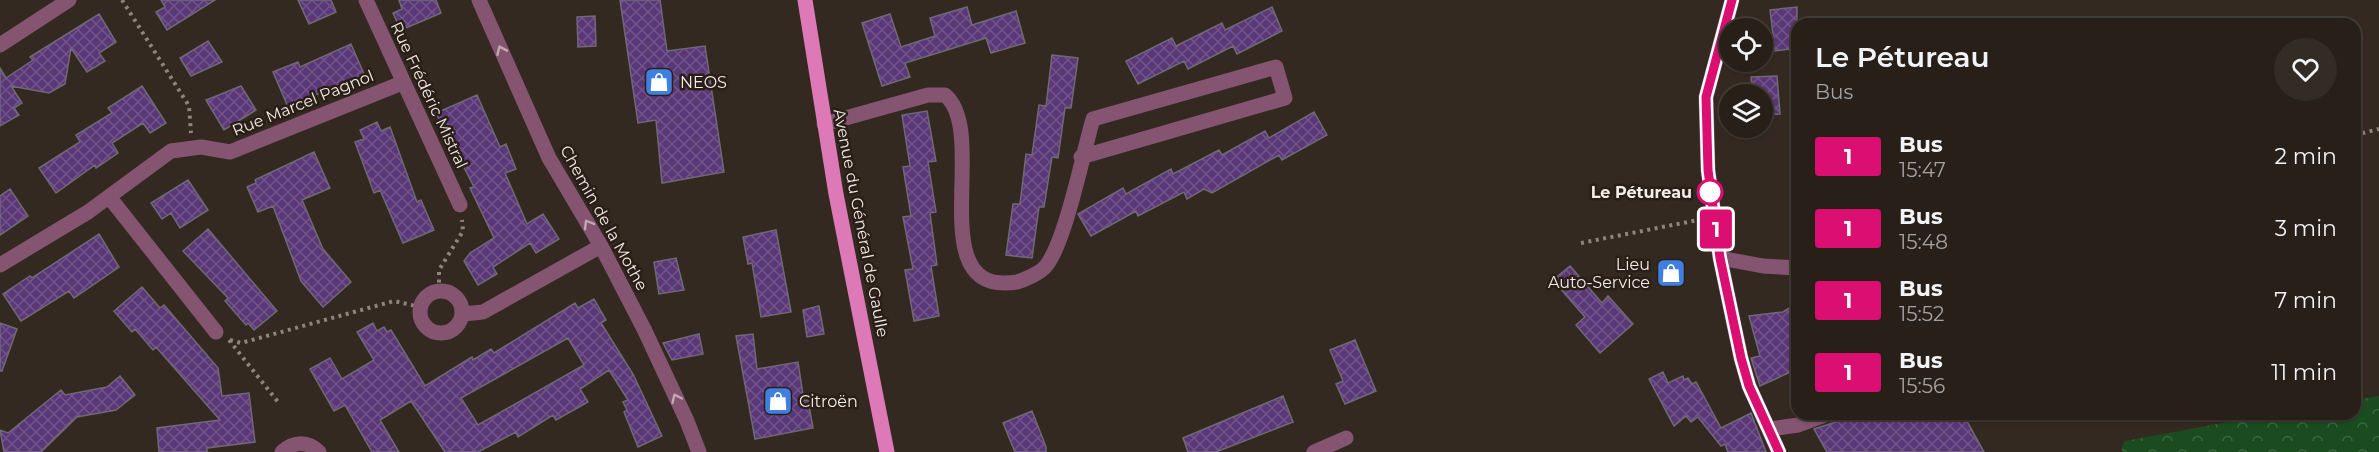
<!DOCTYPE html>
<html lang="en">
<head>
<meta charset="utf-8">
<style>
  :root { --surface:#271f18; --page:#332c25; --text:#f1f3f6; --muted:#a4a2a2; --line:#433d37 }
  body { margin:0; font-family:Montserrat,sans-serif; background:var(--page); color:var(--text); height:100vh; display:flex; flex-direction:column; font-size:22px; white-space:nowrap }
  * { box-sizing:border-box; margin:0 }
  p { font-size:20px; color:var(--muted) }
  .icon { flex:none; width:33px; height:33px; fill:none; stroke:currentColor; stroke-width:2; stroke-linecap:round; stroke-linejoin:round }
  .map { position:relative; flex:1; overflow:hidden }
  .drawer { position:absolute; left:1791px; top:18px; width:570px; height:402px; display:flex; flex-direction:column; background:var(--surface); border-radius:18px; box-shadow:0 2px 4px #0004,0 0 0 2px var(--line) }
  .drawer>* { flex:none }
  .badge { padding:0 12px; border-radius:4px; font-size:21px; line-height:39px }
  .buttons { position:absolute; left:1719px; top:18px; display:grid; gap:12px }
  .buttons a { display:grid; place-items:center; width:54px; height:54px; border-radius:50%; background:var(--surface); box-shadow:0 2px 4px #0004,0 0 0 2px var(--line); font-size:30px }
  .map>.badge { position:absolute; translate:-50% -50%; box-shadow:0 0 0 3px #fff }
  .round { display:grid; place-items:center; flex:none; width:63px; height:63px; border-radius:32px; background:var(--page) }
  .summary { display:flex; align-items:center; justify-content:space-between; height:102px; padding:0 24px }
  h1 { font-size:28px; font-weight:600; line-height:45px }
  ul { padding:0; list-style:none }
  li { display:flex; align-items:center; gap:18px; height:72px; padding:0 24px }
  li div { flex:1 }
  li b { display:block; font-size:22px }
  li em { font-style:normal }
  li .badge { min-width:66px; font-weight:700; text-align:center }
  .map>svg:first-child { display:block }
</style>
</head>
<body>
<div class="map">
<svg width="2379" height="452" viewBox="0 0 2379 452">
  <defs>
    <pattern id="forest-crowns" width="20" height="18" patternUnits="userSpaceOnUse" patternTransform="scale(1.5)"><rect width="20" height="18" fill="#1a4c1f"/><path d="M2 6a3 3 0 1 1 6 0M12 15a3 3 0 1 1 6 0" fill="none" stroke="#3c6640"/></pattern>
    <pattern id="building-cross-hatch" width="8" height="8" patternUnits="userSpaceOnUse" patternTransform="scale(1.5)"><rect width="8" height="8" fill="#5a3777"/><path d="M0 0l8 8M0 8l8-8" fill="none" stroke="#72548a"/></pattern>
  </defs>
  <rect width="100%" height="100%" fill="#342920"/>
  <path fill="url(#forest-crowns)" d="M2379,396v56h-256l-2,-3 4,-8 146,-27h84v-14z"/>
  <path fill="url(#building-cross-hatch)" stroke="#6f6976" stroke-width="1.5" fill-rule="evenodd" d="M161,0h54l-48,30 -11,-18 9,-5z
    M298,0h33l5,12 -27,12z
    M399,0h37l5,13 -40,17 -8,-17 9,-4z
    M620,0h40l7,51 38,-5 19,126 -62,11 -6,-63 -18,3z
    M967,7l5,18 44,-14 9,32 -34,10 -5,-15 -81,25 5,14 -28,9 -20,-63 28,-9 11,33 34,-11 -5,-18z
    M1272,7l10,24 -45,23 -4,-8 -45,23 -4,-8 -46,23 -12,-23 46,-23 4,8 46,-23 3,7z
    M1797,7v41l-22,3 -5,-41z
    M99,14l17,28 -17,11 6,8 -18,11 -16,-24 -6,36 -16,9 -38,-7 11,17 -8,5 5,7 -19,11v-58l6,10 27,-18 -3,-3z
    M595,16l1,30 -18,1 -1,-30z
    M208,41l14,21 -31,14 -11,-18z
    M351,44l13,30 -76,33 -15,-35 25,-10 2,5z
    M1052,55l26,3 -7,50h-6l-7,50 -6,-1 -8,50h-5l-7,51 -26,-3 7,-51h7l6,-50 6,1 7,-50 7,1z
    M1777,76l3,38 -18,1v-21h-9l-2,-17z
    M142,86l24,37 -16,10 -7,-10 -31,20 6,10 -22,15 -1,-3 -39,28 -17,-25 41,-26 -4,-7 36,-22 -4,-5z
    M241,86l15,24 -32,20 -18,-30z
    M477,95l23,52 6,-3 10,25 -11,4 22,51 16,-10 16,25 -23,14 -6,-10 -37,24 4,7 -19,11 -14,-24 6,-8 24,-15 -24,-50 4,-1 -38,-74z
    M927,111l9,50 -8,1 8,50 -6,1 7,52 -6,1 8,50 -25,5 -9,-51 8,-1 -10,-52 8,-1 -8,-49 7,-1 -8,-51z
    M1314,112l13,23 -45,25 -3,-5 -67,38 -8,-4 -17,10 -3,-7 -46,24 -2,-5 -45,25 -13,-22 45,-26 3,6 45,-25 2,5 46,-24 3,5 43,-24 4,7z
    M377,122l4,9 9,-4 27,75 4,-2 13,30 -31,13 -23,-53 -6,3 -19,-51 9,-3 -4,-9z
    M314,152l16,36 -28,12 21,49 28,33 -28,25 -22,-26 -28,-75 -15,6 -11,-25 9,-4 -1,-3z
    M188,180l20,30 -28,18 -9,-15 -9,6 -11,-16z
    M10,189l18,27 -28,19v-39z
    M208,229l69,82 -23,19 -6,-7 -2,2 -21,-24 3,-3 -45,-47z
    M776,230l15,82 -30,5 -9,-54 -4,1 -5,-27z
    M99,234l20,33 -45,31 -5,-7 -48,30 -18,-27 27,-18 2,2z
    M676,258l8,32 -25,4 -5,-32z
    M1570,266l32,37 6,-7 25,28 -33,29 -24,-28 9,-8 -32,-37z
    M142,287l18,21 4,-3 54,63 4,28 27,-3 6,49 -48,6v4h-48l-2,-24 63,-8 -64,-73 -3,3 -18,-21 -3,3 -18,-21z
    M594,299l12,21 -5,3 32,51 29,62 -24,11 -14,-35 3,-2 -4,-8 5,-2 -19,-30 -29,19 8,13 -32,18 -3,-5 -35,22 -2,-5 -38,20h-33l-34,-51 -31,19 19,32h-27l-27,-47 -11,6 -24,-42 20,-11 12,21 32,-19 -17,-28 16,-9 4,8 7,-4 3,5 4,-2 34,56 47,-29 1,3 18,-11 3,4 81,-50 3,5zM568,338l16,27 -106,60 -17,-27z
    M1797,303v66l-37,17 -9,-28 9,-2 -11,-40 34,-4z
    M819,306l5,28 -17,3 -4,-27z
    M0,323l17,6 -15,42h-2z
    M699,334l4,20 -31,6 -9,-17z
    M753,334l4,35 41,-7 6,39 4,-1 5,28 -58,11 -19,-103z
    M1355,340l21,51 -31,13 -9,-20 7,-3 -13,-31z
    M1663,372l5,11 15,-7 1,4 4,-2 4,6 4,-2 25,46 30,-15 15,39h-38l-3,-8 -4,2 -23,-29 -7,5 -5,-6 -12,10 -25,-47z
    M120,376l15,19 -19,15 -39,7 -36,35h-37l-4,-22 8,3 53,-43 4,5 42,-8z
    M1283,396l10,26 -77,30h-28l-5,-14z
    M1032,411l14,36v5h-31l-12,-29z
    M1861,414h102l21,38h-157l-13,-23z"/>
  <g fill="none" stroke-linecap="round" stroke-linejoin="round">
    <path stroke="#8d847c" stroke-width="4" stroke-dasharray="3 4.5" stroke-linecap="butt" d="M122,0l67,106 2,27
      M2355,135l24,-6
      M1581,243l117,-23
      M439,290v-20l24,-39 -1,-11
      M229,340l49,62
      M230,340l11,3 153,-42 26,6"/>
    <path stroke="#855471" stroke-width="15" d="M366,0l94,205
      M479,0l70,158 52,88 43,83 43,92 12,31
      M1732,0l-26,97 2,73 12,88 21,100 8,28 30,66
      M0,45l69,-45
      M824,124l104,-29h17c46,38 -26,203 72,187 7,-2 23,-9 28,-15 20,-22 38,-114 48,-148l183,-52 9,31 -204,59
      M110,198l106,134
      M1720,258l43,8 34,2
      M0,265l88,-53 83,-61 30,-4 29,5 172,-69
      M420 312a21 21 0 1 1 42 0a21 21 0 1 1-42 0Z
      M463,314l20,-2 118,-66
      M1770,429l28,-4 30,-11
      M282,452c12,-11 26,-11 37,0
      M1314,452l32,-14"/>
    <path stroke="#dd79b7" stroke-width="15" d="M805,0l31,194 51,258"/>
  </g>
  <defs><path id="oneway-chevron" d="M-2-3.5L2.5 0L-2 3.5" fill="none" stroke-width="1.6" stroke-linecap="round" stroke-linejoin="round" transform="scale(1.5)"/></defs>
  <g stroke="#c2a8b1">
    <use href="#oneway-chevron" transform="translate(501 50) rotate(-114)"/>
    <use href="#oneway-chevron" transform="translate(588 224) rotate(-120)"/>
    <use href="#oneway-chevron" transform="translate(676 398) rotate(-115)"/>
  </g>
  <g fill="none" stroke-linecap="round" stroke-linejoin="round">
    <g stroke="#fff" stroke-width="14">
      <path id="line" d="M1732,0l-26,97 2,73 12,88 21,100 8,28 30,66"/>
    </g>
    <use href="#line" stroke="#da0f71" stroke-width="9"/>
  </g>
  <defs>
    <g id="shop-square" transform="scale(1.5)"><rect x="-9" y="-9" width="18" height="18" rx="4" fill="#3f7fe0" stroke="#2a1f17"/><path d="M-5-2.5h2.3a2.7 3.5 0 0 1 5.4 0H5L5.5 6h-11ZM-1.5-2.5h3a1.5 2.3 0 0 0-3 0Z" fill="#fff"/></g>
  </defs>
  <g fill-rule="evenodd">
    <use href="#shop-square" x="659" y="82"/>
    <use href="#shop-square" x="1671" y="273"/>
    <use href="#shop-square" x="778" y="401"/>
  </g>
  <circle fill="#fff" stroke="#da0f71" stroke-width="3" cx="1710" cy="192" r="12"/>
  <g text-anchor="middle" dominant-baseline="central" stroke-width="5" stroke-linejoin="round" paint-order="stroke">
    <g font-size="16" fill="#f4ece6" stroke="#2a1f17" text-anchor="start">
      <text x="680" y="82">NEOS</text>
      <text x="1650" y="264" text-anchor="end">Lieu<tspan x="1650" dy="18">Auto-Service</tspan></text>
      <text x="799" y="401">Citroën</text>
    </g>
    <g font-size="16" fill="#f4ece6" stroke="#2a1f17">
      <text transform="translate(429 95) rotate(65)">Rue Frédéric Mistral</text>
      <text transform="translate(303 103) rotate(-22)">Rue Marcel Pagnol</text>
      <text transform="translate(604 218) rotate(61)">Chemin de la Mothe</text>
      <text transform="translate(861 223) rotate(79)">Avenue du Général de Gaulle</text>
    </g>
    <g font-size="16" font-weight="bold" fill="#f4ece6" stroke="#2a1f17" text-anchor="end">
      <text x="1692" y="192">Le Pétureau</text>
    </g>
  </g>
</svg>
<div class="buttons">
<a><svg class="icon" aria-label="locate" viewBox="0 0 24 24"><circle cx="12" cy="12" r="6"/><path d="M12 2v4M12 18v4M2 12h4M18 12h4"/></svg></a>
<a><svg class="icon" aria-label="layers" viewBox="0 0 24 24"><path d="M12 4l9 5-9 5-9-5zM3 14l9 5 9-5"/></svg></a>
</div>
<b class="badge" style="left:1716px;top:229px;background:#da0f71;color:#fff">1</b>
<section class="drawer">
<div class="summary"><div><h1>Le Pétureau</h1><p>Bus</p></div><a class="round"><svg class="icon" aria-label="heart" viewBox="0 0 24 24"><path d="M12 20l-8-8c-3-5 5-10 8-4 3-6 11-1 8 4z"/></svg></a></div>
<ul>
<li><span class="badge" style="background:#da0f71;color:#fff">1</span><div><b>Bus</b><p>15:47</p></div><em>2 min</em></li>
<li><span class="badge" style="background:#da0f71;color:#fff">1</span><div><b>Bus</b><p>15:48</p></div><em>3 min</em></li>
<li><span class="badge" style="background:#da0f71;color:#fff">1</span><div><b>Bus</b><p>15:52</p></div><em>7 min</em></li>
<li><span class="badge" style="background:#da0f71;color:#fff">1</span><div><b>Bus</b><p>15:56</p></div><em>11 min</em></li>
</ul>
</section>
</div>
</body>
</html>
